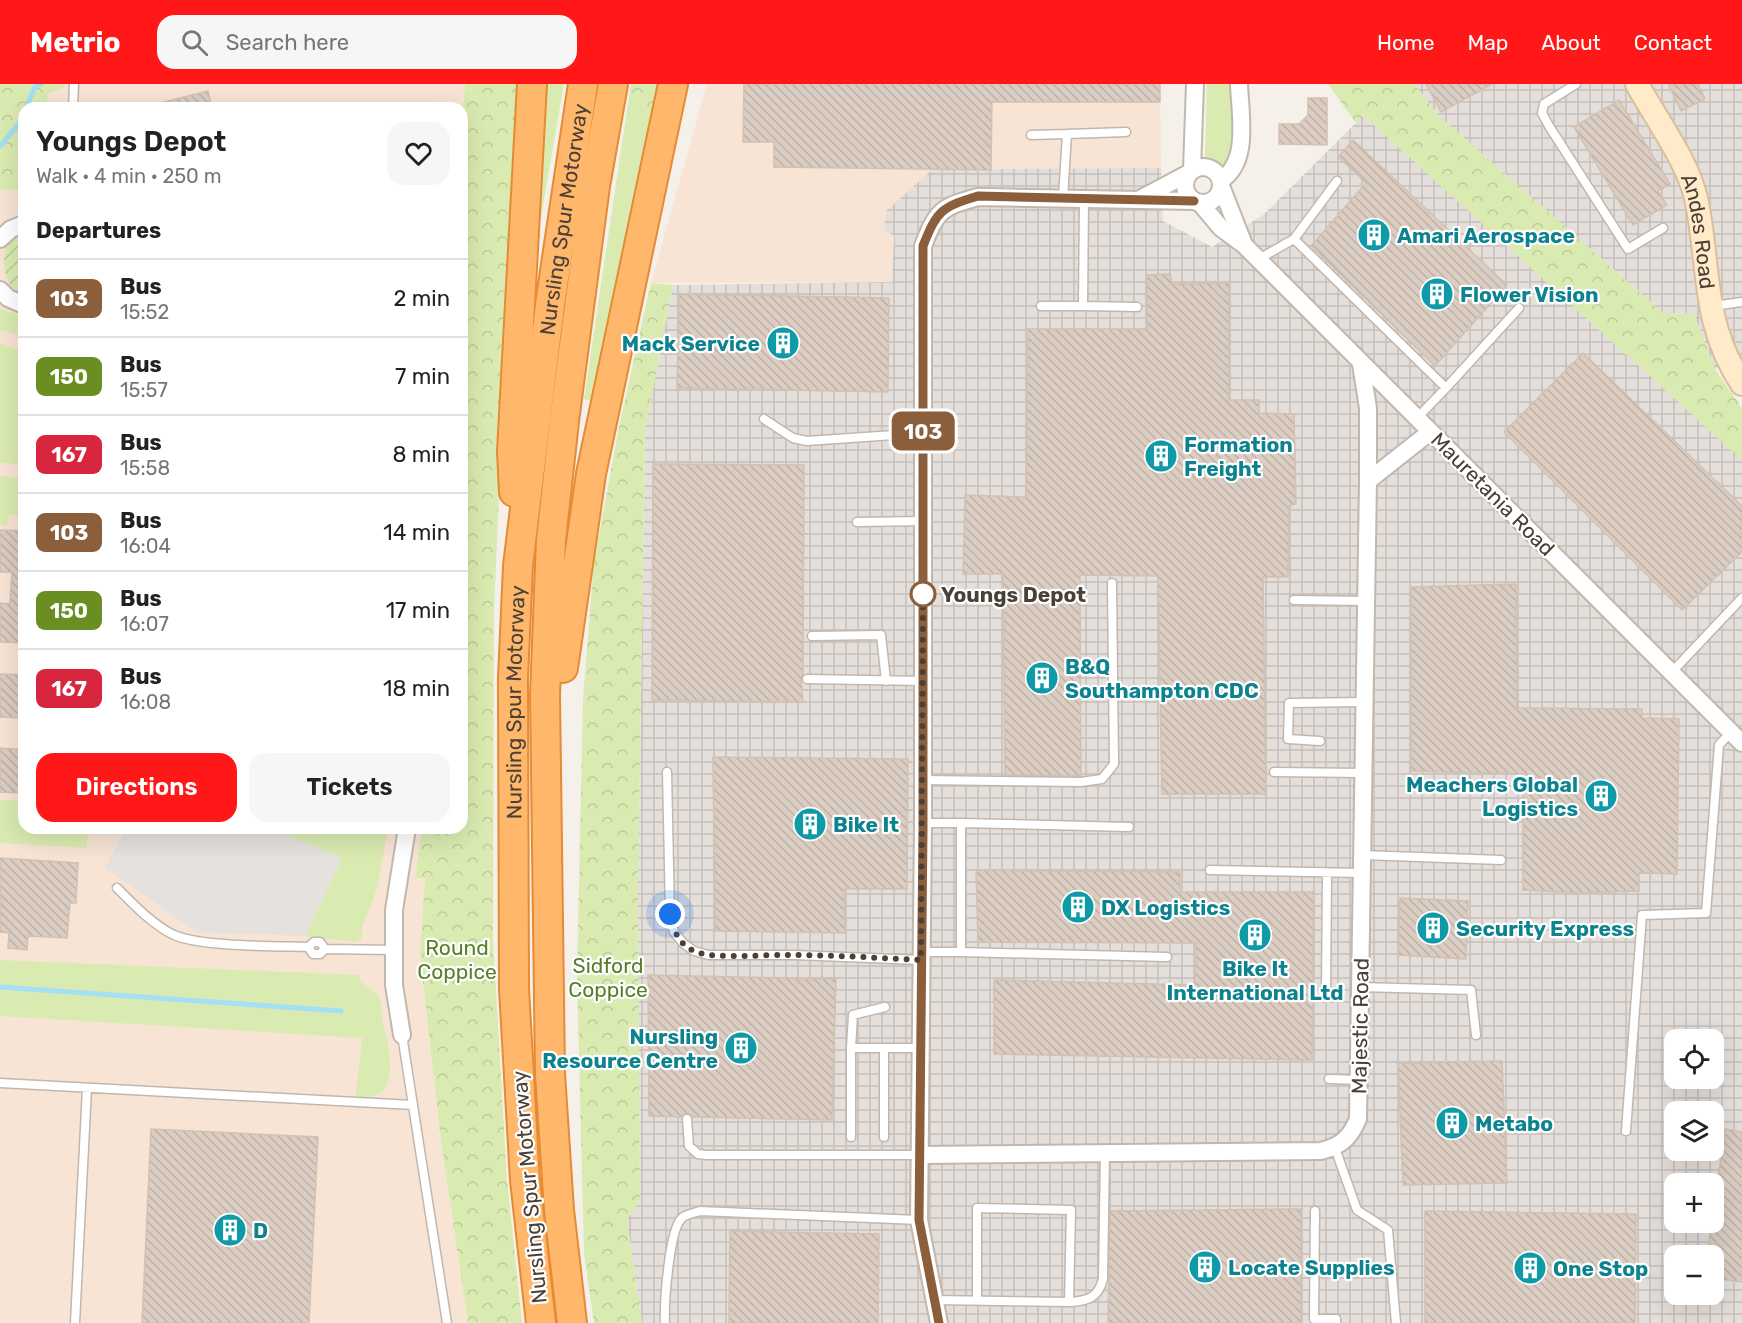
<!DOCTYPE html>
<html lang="en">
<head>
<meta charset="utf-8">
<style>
  :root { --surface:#fff; --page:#f6f6f6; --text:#222; --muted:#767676; --line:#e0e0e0; --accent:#ff1817 }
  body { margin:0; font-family:Rubik,sans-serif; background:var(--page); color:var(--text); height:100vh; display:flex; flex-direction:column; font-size:22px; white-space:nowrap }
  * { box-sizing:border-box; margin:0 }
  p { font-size:20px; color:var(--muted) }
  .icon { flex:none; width:33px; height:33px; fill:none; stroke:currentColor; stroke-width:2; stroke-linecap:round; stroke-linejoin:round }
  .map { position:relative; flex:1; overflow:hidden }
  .side { position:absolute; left:18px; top:18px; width:450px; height:732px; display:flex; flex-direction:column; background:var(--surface); border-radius:18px; box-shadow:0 6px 24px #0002 }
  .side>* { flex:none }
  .badge { padding:0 12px; border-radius:9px; font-size:21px; line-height:39px }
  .buttons { position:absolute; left:1664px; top:945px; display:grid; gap:12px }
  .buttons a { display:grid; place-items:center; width:60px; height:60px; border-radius:12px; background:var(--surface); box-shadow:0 6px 24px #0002; font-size:30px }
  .you { position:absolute; width:30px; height:30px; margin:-15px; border:4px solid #fff; border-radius:50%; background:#1a73e8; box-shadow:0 0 0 9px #1a73e833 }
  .map>.badge { position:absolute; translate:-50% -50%; box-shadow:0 0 0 3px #fff }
  h2 { padding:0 18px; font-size:22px; line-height:54px }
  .round { display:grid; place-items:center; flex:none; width:63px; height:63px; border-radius:18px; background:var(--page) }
  .headline { display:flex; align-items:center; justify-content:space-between; height:102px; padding:0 18px }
  h1 { font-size:28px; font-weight:600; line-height:45px }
  .button { display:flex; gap:12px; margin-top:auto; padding:12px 18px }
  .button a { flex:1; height:69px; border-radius:18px; background:var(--accent); color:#fff; font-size:24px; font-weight:600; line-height:69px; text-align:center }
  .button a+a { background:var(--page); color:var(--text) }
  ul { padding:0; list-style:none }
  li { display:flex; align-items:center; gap:18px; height:78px; padding:0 18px; border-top:2px solid var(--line) }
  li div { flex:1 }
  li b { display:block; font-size:22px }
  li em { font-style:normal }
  li .badge { min-width:66px; font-weight:700; text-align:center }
  header { display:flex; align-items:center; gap:36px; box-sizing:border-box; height:84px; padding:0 30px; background:var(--accent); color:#fff }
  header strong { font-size:28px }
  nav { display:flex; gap:33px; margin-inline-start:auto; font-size:21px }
  .search { width:420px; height:54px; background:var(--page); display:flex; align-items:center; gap:15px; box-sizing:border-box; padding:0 21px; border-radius:18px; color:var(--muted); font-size:22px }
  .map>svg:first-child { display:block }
</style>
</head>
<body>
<header>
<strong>Metrio</strong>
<div class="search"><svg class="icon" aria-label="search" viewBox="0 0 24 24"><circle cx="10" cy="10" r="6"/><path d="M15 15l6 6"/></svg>Search here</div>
<nav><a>Home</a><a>Map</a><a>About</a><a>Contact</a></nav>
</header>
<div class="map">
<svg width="1742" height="1239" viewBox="0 0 1742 1239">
  <defs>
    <pattern id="industrial-grid" width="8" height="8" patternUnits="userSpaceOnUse" patternTransform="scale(1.5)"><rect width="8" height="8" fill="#e5dfdb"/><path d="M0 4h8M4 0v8" fill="none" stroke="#c6c0bd"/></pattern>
    <pattern id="forest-crowns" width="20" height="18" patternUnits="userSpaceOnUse" patternTransform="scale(1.5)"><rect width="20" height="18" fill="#daebb1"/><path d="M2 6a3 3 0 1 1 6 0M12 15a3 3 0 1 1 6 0" fill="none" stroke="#bdcb99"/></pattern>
    <pattern id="garden-furrows" width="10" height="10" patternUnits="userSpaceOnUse" patternTransform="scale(1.5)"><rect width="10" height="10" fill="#daebb1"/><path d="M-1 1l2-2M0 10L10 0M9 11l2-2" fill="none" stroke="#bdcb99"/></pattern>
    <pattern id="building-back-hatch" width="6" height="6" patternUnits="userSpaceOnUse" patternTransform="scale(1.5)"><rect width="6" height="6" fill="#dbcdc2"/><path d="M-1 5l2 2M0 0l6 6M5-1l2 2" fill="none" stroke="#bdb1a7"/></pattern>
  </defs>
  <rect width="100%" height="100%" fill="#f5f0ea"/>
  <path fill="#f8e4d5" d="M0,0h465l-3,33v-9h-438v720h398l-7,49 10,1 -5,77 21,187 27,181h-468z
    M707,0h453l1,84 -228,1 -39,67 -2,46 -241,1z"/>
  <path fill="url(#industrial-grid)" fill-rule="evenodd" d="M1414,0h328v282l-27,3 -21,-55 -31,-1 -224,-197z
    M1364,31l378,345v863h-1100l-15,-103 13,-20 -2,-306 7,-464 28,-145 219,-3 2,-46 -10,-6 2,-19 47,-42 228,-1 2,53 49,26 51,-32zM1674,956h39v38h-39zM1674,1028h39v38h-39zM1674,1100h39v38h-39zM1674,1172h39v38h-39z"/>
  <path fill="#daebb1" d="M545,0h19l-27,156z
    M1207,0h27l1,61 -8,24 -5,-5 -16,-4 -1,-4z
    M630,6l25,27 -62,284 -9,-2z
    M0,225l16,5 8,7v15l-24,-6z
    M0,259l24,9v112l-24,-1z
    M0,392l24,2v38l-16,-1 -1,11 -7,-1z
    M0,716l24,1v27h64l-1,20 -87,-5z
    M292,744h96l-11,61 -14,36 -2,15 -7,2 -49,-6 37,-78 -53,-22z
    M0,876l360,15v6c6,5 18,12 20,19 2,6 1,13 2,18 7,27 23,88 -26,78l6,-58 -362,-22z"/>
  <path fill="url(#forest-crowns)" d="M0,0h63l1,4 -15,5 -4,15h-21v69l-3,13 -21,-1z
    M465,0h52l-23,527 -1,328 14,241 15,143h-54l-27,-181 -21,-187 5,-77h-10l7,-50h40v-711z
    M631,0h31l-7,33 -25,-27z
    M1328,0h86l25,32 224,197 31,1 21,55 27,39v52l-378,-344 -8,7z
    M651,199l22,2 -28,145 -7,464 2,306 -13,20 15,103h-48l-10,-69 -7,-278 6,-278 11,-136 25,-135z"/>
  <path fill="url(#garden-furrows)" d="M24,147v67c-20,-10 -24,-38 -16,-57 4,-4 11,-7 16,-10z"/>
  <path fill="#e4e1de" d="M126,744h166l-2,8 52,22 -37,78 -108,-4 -92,-64z"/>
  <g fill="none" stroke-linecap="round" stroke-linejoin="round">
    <path stroke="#a4dff4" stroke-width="5" d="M26,24l9,-21 6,-3
      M0,62l18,-21 6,-13
      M0,903l341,24"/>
  </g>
  <path fill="url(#building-back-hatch)" stroke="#d3c1b1" stroke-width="1.5" d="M744,0h416v18h-168l-1,68 -217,-3v-25h-31z
    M1426,0h66l-51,28z
    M1668,0h30l7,15 -24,12z
    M208,7l4,17h-51l-1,-5z
    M1308,14h19v47l-48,-1v-20h20l9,-9z
    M1619,16l51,84 -12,7 9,14 -34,20 -59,-98z
    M1353,56l154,145 -72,81 -124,-120 55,-63 -28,-26z
    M1170,190l2,10 57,-1v117h30v13l35,1 2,90 -7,2 -1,71h-25l3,217h-104l-4,-218 -78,-1 1,201 -76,-1 -2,-201h-40l2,-79 61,2 2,-168h119v-54z
    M679,210l210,4 -1,94 -211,-4z
    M1583,269l159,153v46l-60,58 -178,-178z
    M653,380l151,1 -1,209 -2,5 2,23 -151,-2z
    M0,446l24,1v112l-24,-1v-39l10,1 2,-32h-12z
    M1516,500l1,124 125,1v9l37,1 -2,155 -38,-1v18l-60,2 -56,-3v-116l-112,-3v-184z
    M0,590l24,1v43l-24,-1z
    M0,664l24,2v43l-24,-1z
    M713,673l195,2 -1,130h-63l1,44 -130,-2z
    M0,774l78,5 -2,40h-6l-3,35 -39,-2 -1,14 -19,-2 1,-15 -9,-1z
    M976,786l204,2v20h134l-2,168 -318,-6v-74l201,5 1,-42 -218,-1z
    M1400,814l68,3 -2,58 -68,-4z
    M648,891l188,4 -4,141 -139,-3 -6,-4 -6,4 -32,-1z
    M1502,977l5,122 -104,2 -5,-122z
    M151,1045l167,8 -9,186h-167z
    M1725,1045l17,3v150l-29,-4v-22h-6z
    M1301,1125v114h-193l2,-112z
    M1425,1127l211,3 -1,109h-210z
    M730,1147l149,3 -1,89h-149z"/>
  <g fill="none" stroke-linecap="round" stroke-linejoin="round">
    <g stroke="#c2b7ac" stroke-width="11">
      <path id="lane" d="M1576,0l-32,20 -2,9 7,13 79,123 35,-21
        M73,24l1,-24
        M1031,51l36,-1
        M1063,114l4,-64 59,-2
        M1084,114l-1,108 54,1
        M1294,155l43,-58
        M1257,176l37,-21 152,149 -29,30
        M1041,222h42
        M1713,222l29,-4
        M1446,304l73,-80
        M764,335l29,19 14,3 116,-8
        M857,438l66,-1
        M1294,516l72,1
        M812,552l69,-1 5,46
        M1671,589l71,-75
        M807,595l116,2
        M1320,657l-32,-2 1,-36 75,-1
        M667,688l3,142 4,18 10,12 10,7 14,4h86l127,5
        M1274,688l89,1
        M923,696l158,2 21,-3 12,-15 -2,-181
        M961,739l168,4
        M1362,771l139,5
        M1210,786l152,3
        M117,804c16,16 36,37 57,47 28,12 102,11 134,12l6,-5h6l5,7
        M308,863l5,7h7l5,-5 69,1
        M921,868h40v-129h-38
        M961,868l206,5
        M1360,903l111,3 5,45
        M1326,910l1,-121
        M402,951l45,288
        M851,964l2,-33 32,-8
        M1329,995l30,1
        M0,999l413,22
        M687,1035l2,27 9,8 8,1h215
        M1626,1047l16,-216 64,-2 13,-168 12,-13
        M851,1053v-89h69
        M884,1053v-88
        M1335,1064l22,62 31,20 8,93
        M1315,1127l-1,108h22v4
        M934,1216l135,2 2,-92 -94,-2v92
        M1069,1218c19,-1 29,-4 34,-23l2,-126
        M75,1239l12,-235
        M665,1239c-1,-18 4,-94 17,-105 4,-4 13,-5 18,-7l219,9"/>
    </g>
    <g stroke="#c2b7ac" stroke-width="20">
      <path id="street" d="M1185 101a18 18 0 1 1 36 0a18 18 0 1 1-36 0Z
        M1192,86l3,-86
        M1221,96c29,-18 19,-66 18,-96
        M1221,102l23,59
        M1140,115l47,-25
        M1200,119l21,25 23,17 498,498
        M0,155l11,-10 13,-5
        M0,206l8,8 16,7
        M1368,397l62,-49
        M402,951l-8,-50v-75l13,-82
        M921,1071l400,-4c20,-5 29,-13 37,-32l10,-638v-73l-7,-44
        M939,1239l-20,-103 4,-397v-577c14,-36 18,-39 55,-49l216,4"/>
    </g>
    <g stroke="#dac09a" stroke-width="26">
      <g id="secondary">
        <path id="s1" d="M1637,0c19,35 53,80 60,119 13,66 5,121 45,181"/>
      </g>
    </g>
    <g stroke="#e58a35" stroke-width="32">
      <g id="highway">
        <path d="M514,408l-2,-41 20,-367"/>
        <path d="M563,584l28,-194 82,-390"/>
        <path id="s2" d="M541,1239l-16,-143 -11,-191 -1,-311 5,-112 32,-261 33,-221"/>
        <path d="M572,1239l-13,-113 -9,-136 -5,-379 6,-155 13,-119 31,-235 18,-102"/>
      </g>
    </g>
    <use href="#lane" stroke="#fff" stroke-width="8"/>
    <use href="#street" stroke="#fff" stroke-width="16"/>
    <use href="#secondary" stroke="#ffeaca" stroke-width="22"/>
    <use href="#highway" stroke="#ffb86b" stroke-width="28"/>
  </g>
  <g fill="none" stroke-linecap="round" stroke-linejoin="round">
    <g stroke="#fff" stroke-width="14">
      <path id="line" d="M939,1239l-20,-103 4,-392v-582c14,-36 19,-39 55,-50l216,5"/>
    </g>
    <use href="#line" stroke="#8b5e3c" stroke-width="9"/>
    <path stroke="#4a4037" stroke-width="6" stroke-dasharray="0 10.8" d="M670,830c3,15 8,30 24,37 17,9 75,3 97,4 43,0 87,3 130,5l2,-370v4"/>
  </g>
  <defs>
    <g id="building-disc" transform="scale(1.725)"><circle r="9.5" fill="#0f9aa8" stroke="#fff"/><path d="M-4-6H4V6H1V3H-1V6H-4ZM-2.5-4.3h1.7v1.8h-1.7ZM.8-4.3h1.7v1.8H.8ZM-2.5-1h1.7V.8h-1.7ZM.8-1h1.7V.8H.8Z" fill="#fff"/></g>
  </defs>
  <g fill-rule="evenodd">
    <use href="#building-disc" x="1374" y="151"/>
    <use href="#building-disc" x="1437" y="210"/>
    <use href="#building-disc" x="783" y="259"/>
    <use href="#building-disc" x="1161" y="372"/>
    <use href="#building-disc" x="1042" y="594"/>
    <use href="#building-disc" x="1601" y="712"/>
    <use href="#building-disc" x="810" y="740"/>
    <use href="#building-disc" x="1078" y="823"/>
    <use href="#building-disc" x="1433" y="844"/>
    <use href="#building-disc" x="1255" y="851"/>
    <use href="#building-disc" x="741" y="964"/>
    <use href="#building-disc" x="1452" y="1039"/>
    <use href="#building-disc" x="230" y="1146"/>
    <use href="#building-disc" x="1205" y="1183"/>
    <use href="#building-disc" x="1530" y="1184"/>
  </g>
  <circle fill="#fff" stroke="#8b5e3c" stroke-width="3" cx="923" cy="510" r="12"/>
  <g text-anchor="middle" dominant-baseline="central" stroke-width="4.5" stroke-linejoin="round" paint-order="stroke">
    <g font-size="21" fill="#4a4037" stroke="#fff">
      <text stroke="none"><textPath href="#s2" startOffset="1108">Nursling Spur Motorway</textPath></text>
      <text stroke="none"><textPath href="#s1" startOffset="162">Andes Road</textPath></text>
      <text transform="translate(1493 410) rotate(45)">Mauretania Road</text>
      <text stroke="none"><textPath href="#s2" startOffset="622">Nursling Spur Motorway</textPath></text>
      <text transform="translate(1360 942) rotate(-89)">Majestic Road</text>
      <text transform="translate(529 1103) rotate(-95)">Nursling Spur Motorway</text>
    </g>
    <g font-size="21" font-weight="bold" fill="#0d838f" stroke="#fff" text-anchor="start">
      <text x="1397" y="151">Amari Aerospace</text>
      <text x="1460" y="210">Flower Vision</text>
      <text x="760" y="259" text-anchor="end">Mack Service</text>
      <text x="1184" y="360">Formation<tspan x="1184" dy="24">Freight</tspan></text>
      <text x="1065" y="582">B&amp;Q<tspan x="1065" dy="24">Southampton CDC</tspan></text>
      <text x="1578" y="700" text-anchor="end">Meachers Global<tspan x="1578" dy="24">Logistics</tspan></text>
      <text x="833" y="740">Bike It</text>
      <text x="1101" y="823">DX Logistics</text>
      <text x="1456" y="844">Security Express</text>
      <text x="1255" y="884" text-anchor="middle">Bike It<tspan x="1255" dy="24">International Ltd</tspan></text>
      <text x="718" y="952" text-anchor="end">Nursling<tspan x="718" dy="24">Resource Centre</tspan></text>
      <text x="1475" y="1039">Metabo</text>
      <text x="253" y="1146">D</text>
      <text x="1228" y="1183">Locate Supplies</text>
      <text x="1553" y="1184">One Stop</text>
    </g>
    <g font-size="21" font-weight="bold" fill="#4a4037" stroke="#fff" text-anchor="start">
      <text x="941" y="510">Youngs Depot</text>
    </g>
    <g font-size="21" fill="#568027" stroke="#fff">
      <text x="457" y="863">Round<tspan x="457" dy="24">Coppice</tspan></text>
      <text x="608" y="881">Sidford<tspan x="608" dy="24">Coppice</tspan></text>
    </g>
  </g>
</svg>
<div class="buttons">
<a><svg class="icon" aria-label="locate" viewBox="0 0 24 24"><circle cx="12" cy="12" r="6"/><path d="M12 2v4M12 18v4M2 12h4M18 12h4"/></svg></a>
<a><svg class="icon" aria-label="layers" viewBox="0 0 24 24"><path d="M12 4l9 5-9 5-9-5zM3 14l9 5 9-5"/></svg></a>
<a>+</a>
<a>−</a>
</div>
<div class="you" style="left:670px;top:830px"></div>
<b class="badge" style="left:923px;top:347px;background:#8b5e3c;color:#fff">103</b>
<section class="side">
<div class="headline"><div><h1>Youngs Depot</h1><p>Walk · 4 min · 250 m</p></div><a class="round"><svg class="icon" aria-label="heart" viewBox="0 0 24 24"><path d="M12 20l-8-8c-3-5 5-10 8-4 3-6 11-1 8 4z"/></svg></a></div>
<h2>Departures</h2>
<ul>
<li><span class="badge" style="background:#8b5e3c;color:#fff">103</span><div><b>Bus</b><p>15:52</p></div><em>2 min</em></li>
<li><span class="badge" style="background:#6b8e23;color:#fff">150</span><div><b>Bus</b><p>15:57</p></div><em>7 min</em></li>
<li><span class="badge" style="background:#d7263d;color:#fff">167</span><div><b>Bus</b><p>15:58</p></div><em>8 min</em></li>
<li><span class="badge" style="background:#8b5e3c;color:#fff">103</span><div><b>Bus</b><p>16:04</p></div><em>14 min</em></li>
<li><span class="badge" style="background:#6b8e23;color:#fff">150</span><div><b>Bus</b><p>16:07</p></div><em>17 min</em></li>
<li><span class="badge" style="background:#d7263d;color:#fff">167</span><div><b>Bus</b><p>16:08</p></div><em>18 min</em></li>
</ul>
<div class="button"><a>Directions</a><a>Tickets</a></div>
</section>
</div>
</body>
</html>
